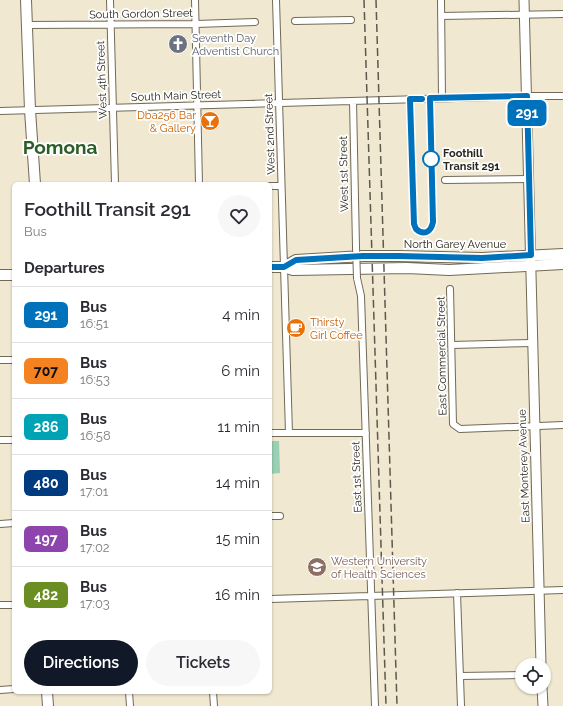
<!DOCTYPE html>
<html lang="en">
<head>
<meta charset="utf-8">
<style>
  :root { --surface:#fff; --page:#f7f7f7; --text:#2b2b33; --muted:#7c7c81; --line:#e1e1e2; --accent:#111827 }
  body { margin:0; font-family:Raleway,sans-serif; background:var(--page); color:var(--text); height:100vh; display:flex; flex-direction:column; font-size:15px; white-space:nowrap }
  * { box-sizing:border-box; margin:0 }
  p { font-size:13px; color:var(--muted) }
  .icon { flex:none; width:22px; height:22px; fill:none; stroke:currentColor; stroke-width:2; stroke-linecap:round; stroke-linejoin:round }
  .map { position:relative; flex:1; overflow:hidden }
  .details { position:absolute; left:12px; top:182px; width:260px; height:512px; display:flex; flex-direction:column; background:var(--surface); border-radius:6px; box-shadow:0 1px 3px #0004 }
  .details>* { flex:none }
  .badge { padding:0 8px; border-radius:6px; font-size:14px; line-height:26px }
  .tools { position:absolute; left:515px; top:658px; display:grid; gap:8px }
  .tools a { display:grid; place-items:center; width:36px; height:36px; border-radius:50%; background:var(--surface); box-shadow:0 1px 3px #0004; font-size:20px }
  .map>.badge { position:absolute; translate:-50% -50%; box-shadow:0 0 0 2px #fff }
  h2 { padding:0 12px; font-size:15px; line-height:36px }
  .round { display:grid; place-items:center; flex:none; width:42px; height:42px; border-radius:21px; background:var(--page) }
  .headline { display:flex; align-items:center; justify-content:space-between; height:68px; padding:0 12px }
  h1 { font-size:19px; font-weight:600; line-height:30px }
  .primary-button { display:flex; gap:8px; margin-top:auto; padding:8px 12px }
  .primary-button a { flex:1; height:46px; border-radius:24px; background:var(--accent); color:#fff; font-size:16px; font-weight:600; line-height:46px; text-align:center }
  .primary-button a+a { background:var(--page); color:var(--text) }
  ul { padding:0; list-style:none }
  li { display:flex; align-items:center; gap:12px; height:56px; padding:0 12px; border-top:1px solid var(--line) }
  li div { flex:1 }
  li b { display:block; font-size:15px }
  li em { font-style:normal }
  li .badge { min-width:44px; font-weight:700; text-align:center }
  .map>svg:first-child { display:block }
</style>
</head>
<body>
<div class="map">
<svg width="563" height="706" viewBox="0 0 563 706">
  <rect width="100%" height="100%" fill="#f0e8d0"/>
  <path fill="#9ad0b3" d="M270,441h9l1,32 -10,1z"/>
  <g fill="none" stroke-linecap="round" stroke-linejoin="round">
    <g stroke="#726a56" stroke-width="8">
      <path id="street" d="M110,0l5,184
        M195,0l4,184
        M276,0l13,433
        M441,0l1,98
        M441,16l122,-2
        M295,21l56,-1
        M27,25l169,-1 59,-2
        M353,101l3,146
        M0,111l527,-15h36
        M445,180l84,-1
        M270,186h11
        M357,278l4,18 14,410
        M450,289l3,135 7,5 103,-4
        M452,345l80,-2
        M0,360h14
        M270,433h96
        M0,440h14
        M270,516h10
        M0,524l14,-1
        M457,593l4,113
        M270,599l293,-9
        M0,605h14
        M460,676l62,-1
        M0,690l14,-1
        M129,692l1,14
        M213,692l1,14"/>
    </g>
    <g stroke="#726a56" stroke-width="11">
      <path id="secondary" d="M524,0l17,665
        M542,687l1,19"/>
    </g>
    <g stroke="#726a56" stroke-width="12">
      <path id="primary" d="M26,0l4,110 5,74
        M270,267h14l12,-7 67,-4h35l84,2 81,-4
        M284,267l9,3 114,-2 42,2 114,-6
        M0,275h14
        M47,692l1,14"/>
    </g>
    <use href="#street" stroke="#fff" stroke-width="6"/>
    <use href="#secondary" stroke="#fff" stroke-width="9"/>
    <use href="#primary" stroke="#fff" stroke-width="10"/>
    <path stroke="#5e594d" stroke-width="1.5" stroke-dasharray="8 4" stroke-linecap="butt" d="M364,0l22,706
      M376,0l21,706"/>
    <g stroke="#726a56" stroke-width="8" stroke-linecap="butt">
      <path id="street-bridge" d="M356,247l1,31"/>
    </g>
    <use href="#street-bridge" stroke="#fff" stroke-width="6"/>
  </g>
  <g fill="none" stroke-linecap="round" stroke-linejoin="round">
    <g stroke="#fff" stroke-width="9">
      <path id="line" d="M270,267h14l12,-7 67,-4h35l84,2 49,-3 -4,-159 -97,2 3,124c-2,10 -9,14 -17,7l-2,-5 -4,-125h12"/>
    </g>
    <use href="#line" stroke="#0072bc" stroke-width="6"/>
  </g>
  <defs>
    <g id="church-disc" transform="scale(1)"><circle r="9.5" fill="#6b7280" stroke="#fff"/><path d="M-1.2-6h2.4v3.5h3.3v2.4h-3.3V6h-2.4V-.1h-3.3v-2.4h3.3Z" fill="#fff"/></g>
    <g id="bar-disc" transform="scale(1)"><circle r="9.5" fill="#e8710a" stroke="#fff"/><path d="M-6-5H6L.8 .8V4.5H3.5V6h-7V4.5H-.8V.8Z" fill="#fff"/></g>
    <g id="cafe-disc" transform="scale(1)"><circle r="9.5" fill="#e8710a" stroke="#fff"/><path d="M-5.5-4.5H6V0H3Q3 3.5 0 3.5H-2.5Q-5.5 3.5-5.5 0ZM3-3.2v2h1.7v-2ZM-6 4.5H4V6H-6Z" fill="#fff"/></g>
    <g id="university-disc" transform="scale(1)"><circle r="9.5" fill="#8d6e63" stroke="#fff"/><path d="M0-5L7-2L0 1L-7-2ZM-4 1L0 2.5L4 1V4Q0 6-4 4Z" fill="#fff"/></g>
  </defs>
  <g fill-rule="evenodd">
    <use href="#church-disc" x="178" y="44"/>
    <use href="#bar-disc" x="210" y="121"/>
    <use href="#cafe-disc" x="296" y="328"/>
    <use href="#university-disc" x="317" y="567"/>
  </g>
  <circle fill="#fff" stroke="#0072bc" stroke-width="2" cx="431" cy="159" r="8"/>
  <g text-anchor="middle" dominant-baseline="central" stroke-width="3.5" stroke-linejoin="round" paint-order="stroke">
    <g font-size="11" fill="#29251d" stroke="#fff">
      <text transform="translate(141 14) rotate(-1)">South Gordon Street</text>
      <text transform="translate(102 80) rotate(-92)">West 4th Street</text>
      <text transform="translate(176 96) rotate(-2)">South Main Street</text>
      <text transform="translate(270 134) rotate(-92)">West 2nd Street</text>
      <text transform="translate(344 174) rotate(-91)">West 1st Street</text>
      <text x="455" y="244">North Garey Avenue</text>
      <text transform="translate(442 356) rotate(-91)">East Commercial Street</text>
      <text transform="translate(524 466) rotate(-92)">East Monterey Avenue</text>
      <text transform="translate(357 477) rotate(-92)">East 1st Street</text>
    </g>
    <g font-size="11" fill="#5b616d" stroke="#fff" text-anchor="start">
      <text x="192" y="38">Seventh Day<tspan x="192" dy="13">Adventist Church</tspan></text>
    </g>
    <g font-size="11" fill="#c56008" stroke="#fff" text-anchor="end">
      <text x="196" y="115">Dba256 Bar<tspan x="196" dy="13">&amp; Gallery</tspan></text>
      <text x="310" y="322" text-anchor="start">Thirsty<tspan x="310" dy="13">Girl Coffee</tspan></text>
    </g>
    <g font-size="11" font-weight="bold" fill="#29251d" stroke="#fff" text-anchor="start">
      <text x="443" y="153">Foothill<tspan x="443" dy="13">Transit 291</tspan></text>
    </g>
    <g font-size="11" fill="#785e54" stroke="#fff" text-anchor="start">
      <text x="331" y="561">Western University<tspan x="331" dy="13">of Health Sciences</tspan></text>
    </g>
    <g font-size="19" font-weight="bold" fill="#2b5d27" stroke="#fff">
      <text x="60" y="147">Pomona</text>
    </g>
  </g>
</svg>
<div class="tools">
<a><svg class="icon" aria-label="locate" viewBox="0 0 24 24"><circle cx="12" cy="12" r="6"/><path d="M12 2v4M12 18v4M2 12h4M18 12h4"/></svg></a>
</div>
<b class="badge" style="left:527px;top:113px;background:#0072bc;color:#fff">291</b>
<section class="details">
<div class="headline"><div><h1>Foothill Transit 291</h1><p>Bus</p></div><a class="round"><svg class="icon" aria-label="heart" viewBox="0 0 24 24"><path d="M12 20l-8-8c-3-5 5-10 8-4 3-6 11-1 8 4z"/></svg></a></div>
<h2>Departures</h2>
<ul>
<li><span class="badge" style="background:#0072bc;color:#fff">291</span><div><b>Bus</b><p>16:51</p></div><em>4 min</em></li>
<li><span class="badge" style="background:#f58220;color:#111">707</span><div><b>Bus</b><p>16:53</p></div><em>6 min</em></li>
<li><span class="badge" style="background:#00a3b4;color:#fff">286</span><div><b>Bus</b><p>16:58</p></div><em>11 min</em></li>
<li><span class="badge" style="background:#003b80;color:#fff">480</span><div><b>Bus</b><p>17:01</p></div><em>14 min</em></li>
<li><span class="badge" style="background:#8e44ad;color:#fff">197</span><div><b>Bus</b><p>17:02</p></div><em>15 min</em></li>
<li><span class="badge" style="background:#6b8e23;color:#fff">482</span><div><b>Bus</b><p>17:03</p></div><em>16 min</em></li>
</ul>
<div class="primary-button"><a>Directions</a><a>Tickets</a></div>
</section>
</div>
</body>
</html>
